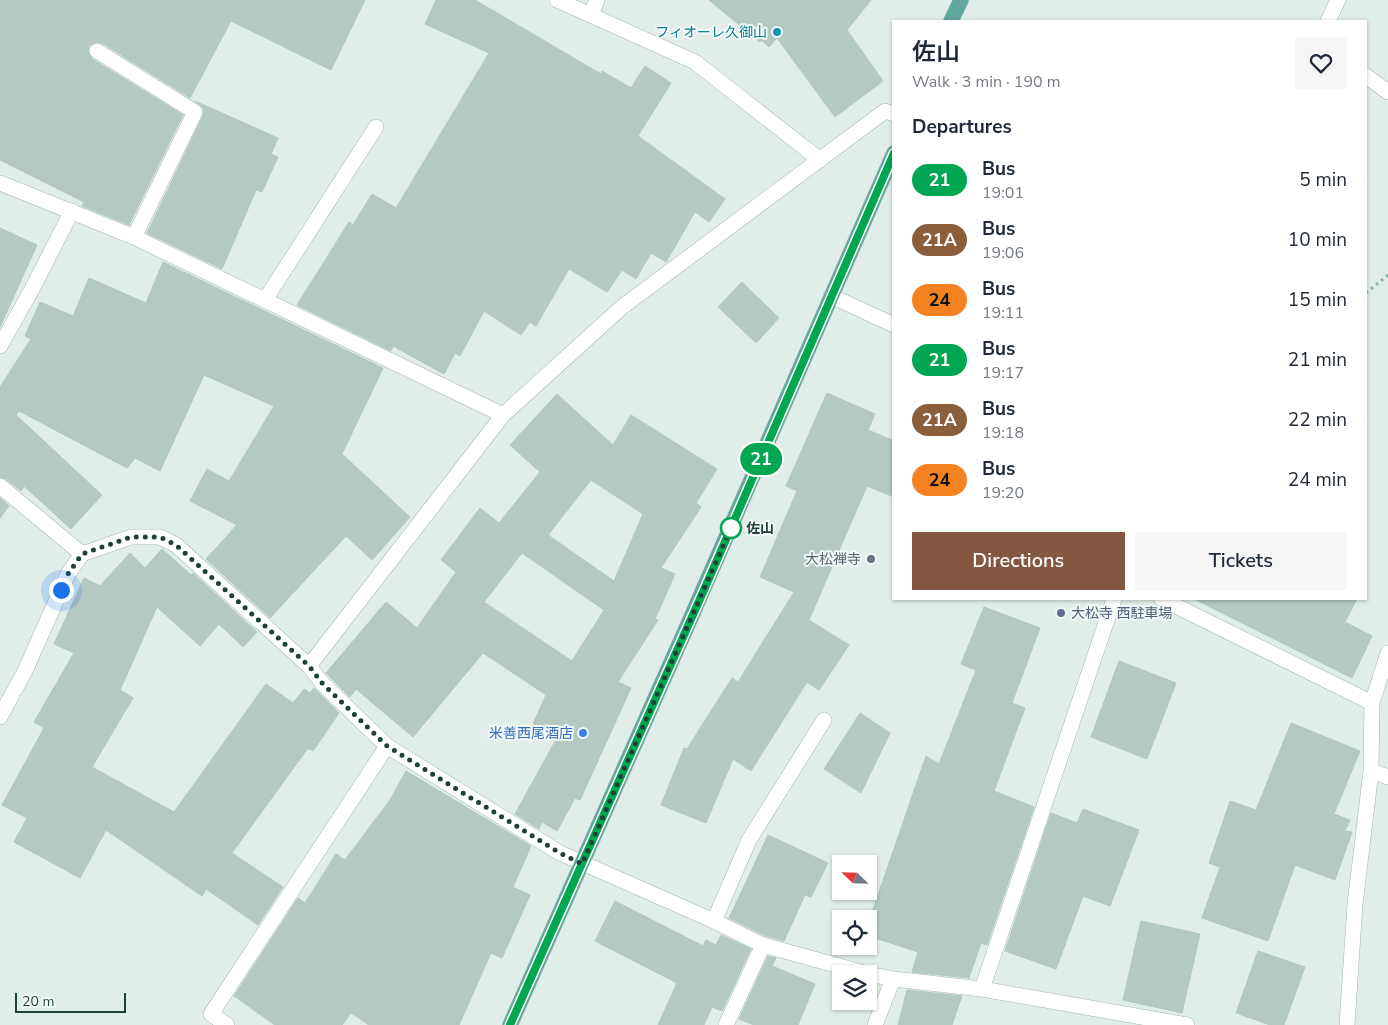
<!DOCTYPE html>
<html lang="en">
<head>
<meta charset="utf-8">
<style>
  :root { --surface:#fff; --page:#f6f6f7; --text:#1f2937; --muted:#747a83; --accent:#845740 }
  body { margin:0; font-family:"Nunito Sans","Noto Sans JP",sans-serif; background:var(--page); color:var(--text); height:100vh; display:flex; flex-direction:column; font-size:19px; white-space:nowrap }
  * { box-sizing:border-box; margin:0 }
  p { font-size:16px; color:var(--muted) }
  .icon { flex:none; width:28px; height:28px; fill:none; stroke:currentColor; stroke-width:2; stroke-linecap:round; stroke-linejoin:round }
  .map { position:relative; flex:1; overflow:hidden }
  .side { position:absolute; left:892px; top:20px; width:475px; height:580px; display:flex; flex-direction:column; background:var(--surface); border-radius:0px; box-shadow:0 1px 4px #0004 }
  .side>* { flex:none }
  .badge { padding:0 10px; border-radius:16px; font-size:18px; line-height:32px }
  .needle { width:32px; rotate:293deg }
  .controls { position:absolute; left:832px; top:855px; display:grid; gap:10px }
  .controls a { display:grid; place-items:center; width:45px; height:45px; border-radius:0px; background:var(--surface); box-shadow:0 1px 4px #0004; font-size:25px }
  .scale { position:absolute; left:15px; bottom:12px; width:111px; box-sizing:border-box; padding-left:5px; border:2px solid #1f3f3b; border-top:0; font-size:14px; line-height:18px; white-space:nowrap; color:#1f3f3b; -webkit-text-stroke:4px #f1f9f6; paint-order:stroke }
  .you { position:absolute; width:25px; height:25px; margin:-12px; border:4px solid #fff; border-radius:50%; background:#1a73e8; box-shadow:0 0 0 8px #1a73e833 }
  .map>.badge { position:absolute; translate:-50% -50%; box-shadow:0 0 0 2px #fff }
  h2 { padding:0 20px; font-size:19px; line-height:45px }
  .round { display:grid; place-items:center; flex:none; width:52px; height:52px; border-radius:0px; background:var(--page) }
  .overview { display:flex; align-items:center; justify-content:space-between; height:85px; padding:0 20px }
  h1 { font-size:24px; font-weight:600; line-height:38px }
  .primary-button { display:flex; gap:10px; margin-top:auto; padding:10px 20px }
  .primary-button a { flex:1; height:58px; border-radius:0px; background:var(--accent); color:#fff; font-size:20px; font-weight:600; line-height:58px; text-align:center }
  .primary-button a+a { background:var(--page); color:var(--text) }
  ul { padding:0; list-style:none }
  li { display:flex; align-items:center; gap:15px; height:60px; padding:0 20px }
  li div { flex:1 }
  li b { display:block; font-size:19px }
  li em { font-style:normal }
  li .badge { min-width:55px; font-weight:700; text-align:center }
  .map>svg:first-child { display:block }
</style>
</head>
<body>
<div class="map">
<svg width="1388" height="1025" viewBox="0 0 1388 1025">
  <rect width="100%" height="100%" fill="#e0ede9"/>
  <path fill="#b5c8c2" stroke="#b2c7c1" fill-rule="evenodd" d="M0,0h365l-34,70 -100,-49 -41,77 -88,-55 -5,-1 -8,4 -1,5 4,8 91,56 -54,110 -47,-19 2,-4 -84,-42z
    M436,0h39l126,74 1,-3 29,17 14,-22 26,17 -33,53 87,63 -16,23 -14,-10 -29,50 -15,-9 -15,26 -14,-9 -15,22 -38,-23 -33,57 -6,-4 -9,13 -37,-24 -24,45 -5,-3 -11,21 -51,-28 -2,5 -94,-46 52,-83 4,3 19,-31 24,14 93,-155 -64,-29z
    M709,0h162l-24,30 36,51 -48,36 -58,-79 -8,9 -8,-7 -1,2z
    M195,101l83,37 -7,16 7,3 -16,35 -6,-2 -34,79 -75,-36 56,-117v-8z
    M0,228l37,17 -37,82z
    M163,262l220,106 -41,86 68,63 -38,43 -26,-24 -76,82 -64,-59 31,-34 -47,-24 17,-32 22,12 45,-75 -70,-31 -44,96 -25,-13 -8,10 -108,-57 -3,4 86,80 -31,34 -47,-43 -3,5 -15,-12 -6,-2v-90l31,-48 -6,-3 15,-34 33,14 16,-38 57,25z
    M742,282l37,36 -23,25 -38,-36z
    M827,393l48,21 -7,16 26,11v56l-27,-11 -58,134 40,25 -30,45 -12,-8 -56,89 -18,-12 -27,64 -45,-18 23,-57 3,1 45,-71 6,4 56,-90 -34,-15 37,-86 -11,-5z
    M557,394l56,51 18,-30 86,54 -21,34 5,4 -40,61 14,6 -20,45 3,1 -40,62 13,6 -51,112 -5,-2 -18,33 -15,-9 -3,7 -24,-15 43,-78 -25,-12 13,-29 -63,-42 -70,84 -57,-48 -6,8 -24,-24 60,-71 31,26 39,-56 -15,-12 39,-52 19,15 41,-51 -30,-27zM591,480l52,34 -29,67 -66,-46zM522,553l82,57 -32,51 -88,-59z
    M0,498l9,8 -9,12z
    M162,549l29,26 2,-2 64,59 -14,15 -24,-23 -19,22 -43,-39 -37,83 13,8 -41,69 82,45 92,-128 27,19 11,-14 6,4 4,-5 25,25 -26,38 -5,-3 -76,105 51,34 -25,38 -52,-36 -4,7 -96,-66 -26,48 -66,-36 13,-24 -25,-13 42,-77 -10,-6 40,-69 -20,-9 30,-66 16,8 30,-33 15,15z
    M1194,599h163l-12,23 27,14 -20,42z
    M984,607l56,21 -28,75 13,5 -31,83 40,16 -47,138 -6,-2 -12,35 -57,-6 6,-20 -49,-16v-15l57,-165 13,8 37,-94 -15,-6z
    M1119,661l57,22 -29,76 -56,-22z
    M860,713l30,20 -29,60 -37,-24z
    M1291,723l69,28 -26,63 16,6 -5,11 7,1 -17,48 -40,-15 -27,76 -66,-23 18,-51 -11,-4 21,-62 26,9z
    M406,771l125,75 -18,41 17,8 -28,63 -11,-5 -32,72h-90l-18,-12 -9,12h-67l-41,-29 64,-98 7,5 31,-49 9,6 45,-60z
    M1083,809l56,21 -29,76 -27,-10 -27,73 -51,-18 46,-138 26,10z
    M768,835l60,28 -17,34 -6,-2 -21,46 -18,-5 -37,-18z
    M615,901l88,45 3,-6 10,5 5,-10 30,14 -29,62 -10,-4 -8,18h-46l19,-42 -82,-42z
    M1141,921l59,13 -18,79 -59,-13z
    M1258,951l47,16 -21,58h-14l-34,-12z
    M768,956l8,2 -4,8 43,18 -17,41h-44l-15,-6z
    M907,990l55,6 -10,29h-54z"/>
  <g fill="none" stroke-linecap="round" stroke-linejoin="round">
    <g stroke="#a2b5b1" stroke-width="16">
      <path id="street" d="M557,0l138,62 125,98
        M591,14l6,-14
        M1328,21l10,-21
        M97,51l98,61 -61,125
        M1366,76l22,16
        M0,183l134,54 369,178
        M831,296l63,29
        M265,300l111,-173
        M0,346l31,-55 41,-80
        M0,486l82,68
        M1162,599l210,104
        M0,717l25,-46 43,-97 14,-20 49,-17h29l16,8 133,121
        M1371,771l17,6
        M714,921l35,-81 75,-120
        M868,974l-105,-29 -49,-24 -154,-68 -173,-107 -65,-63 -13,-17 194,-251 119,-108 263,-196 9,3
        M869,974l24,5 89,10 205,36
        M982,989l132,-390
        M227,1025l-16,-11 176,-268
        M726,1025l37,-80
        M875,1025l18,-46
        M1347,1025l8,-121 16,-133 1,-68 16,-50"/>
    </g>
    <g stroke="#c0c9c8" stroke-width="16">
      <path id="primary" d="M951,21l10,-21
        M510,1025l179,-403 205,-469"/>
    </g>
    <path stroke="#7db4aa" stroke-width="3" stroke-dasharray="2.5 4" stroke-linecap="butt" d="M1366,293l22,-18"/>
    <use href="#street" stroke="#fff" stroke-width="15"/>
    <use href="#primary" stroke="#60a79e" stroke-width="15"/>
  </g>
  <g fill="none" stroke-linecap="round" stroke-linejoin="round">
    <g stroke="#fff" stroke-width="11">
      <path id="line" d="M510,1025l194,-435 190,-437"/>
    </g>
    <use href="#line" stroke="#00a651" stroke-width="8"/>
    <path stroke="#1f3f3b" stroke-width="5" stroke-dasharray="0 9" d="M61,590l7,-16 14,-20 49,-17h29l16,8 133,121 13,17 65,63 173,107 22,11 149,-336"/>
  </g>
  <circle fill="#0f9aa8" stroke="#f1f9f6" stroke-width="2" cx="777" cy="32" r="5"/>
  <circle fill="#fff" stroke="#00a651" stroke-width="2.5" cx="731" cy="528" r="10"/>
  <circle fill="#6b7280" stroke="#f1f9f6" stroke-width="2" cx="871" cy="559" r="5"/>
  <circle fill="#5c6f8a" stroke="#f1f9f6" stroke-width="2" cx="1061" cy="613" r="5"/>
  <circle fill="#3f7fe0" stroke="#f1f9f6" stroke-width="2" cx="583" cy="733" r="5"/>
  <g text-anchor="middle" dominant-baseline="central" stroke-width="4" stroke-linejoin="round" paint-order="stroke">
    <g font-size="14" fill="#0d838f" stroke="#f1f9f6" text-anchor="end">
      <text x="767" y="32">フィオーレ久御山</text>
    </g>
    <g font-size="14" font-weight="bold" fill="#1f3f3b" stroke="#f1f9f6" text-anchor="start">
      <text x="746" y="528">佐山</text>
    </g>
    <g font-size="14" fill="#5b616d" stroke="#f1f9f6" text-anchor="end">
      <text x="861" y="559">大松禅寺</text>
    </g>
    <g font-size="14" fill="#4e5e75" stroke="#f1f9f6" text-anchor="start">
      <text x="1071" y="613">大松寺 西駐車場</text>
    </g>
    <g font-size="14" fill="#366cbe" stroke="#f1f9f6" text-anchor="end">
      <text x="573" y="733">米善西尾酒店</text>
    </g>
  </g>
</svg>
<div class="controls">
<a><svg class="needle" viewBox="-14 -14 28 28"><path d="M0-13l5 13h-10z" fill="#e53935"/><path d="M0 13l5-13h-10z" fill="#747a83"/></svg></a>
<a><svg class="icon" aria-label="locate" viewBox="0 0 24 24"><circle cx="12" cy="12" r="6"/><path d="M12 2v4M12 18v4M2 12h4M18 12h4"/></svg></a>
<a><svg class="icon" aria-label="layers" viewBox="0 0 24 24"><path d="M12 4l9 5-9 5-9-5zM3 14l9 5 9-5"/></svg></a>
</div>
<div class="scale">20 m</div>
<div class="you" style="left:61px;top:590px"></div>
<b class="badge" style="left:761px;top:459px;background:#00a651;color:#fff">21</b>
<section class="side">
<div class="overview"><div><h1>佐山</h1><p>Walk · 3 min · 190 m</p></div><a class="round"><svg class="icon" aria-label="heart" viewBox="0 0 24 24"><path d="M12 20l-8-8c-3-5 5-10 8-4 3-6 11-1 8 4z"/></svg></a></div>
<h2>Departures</h2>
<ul>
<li><span class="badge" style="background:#00a651;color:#fff">21</span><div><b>Bus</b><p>19:01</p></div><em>5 min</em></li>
<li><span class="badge" style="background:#8b5e3c;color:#fff">21A</span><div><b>Bus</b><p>19:06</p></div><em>10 min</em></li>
<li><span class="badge" style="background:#f58220;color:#111">24</span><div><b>Bus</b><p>19:11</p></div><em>15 min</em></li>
<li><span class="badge" style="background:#00a651;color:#fff">21</span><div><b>Bus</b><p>19:17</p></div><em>21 min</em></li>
<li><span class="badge" style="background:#8b5e3c;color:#fff">21A</span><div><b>Bus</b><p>19:18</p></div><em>22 min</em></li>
<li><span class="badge" style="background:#f58220;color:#111">24</span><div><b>Bus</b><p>19:20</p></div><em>24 min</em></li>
</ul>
<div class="primary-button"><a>Directions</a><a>Tickets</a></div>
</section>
</div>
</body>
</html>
